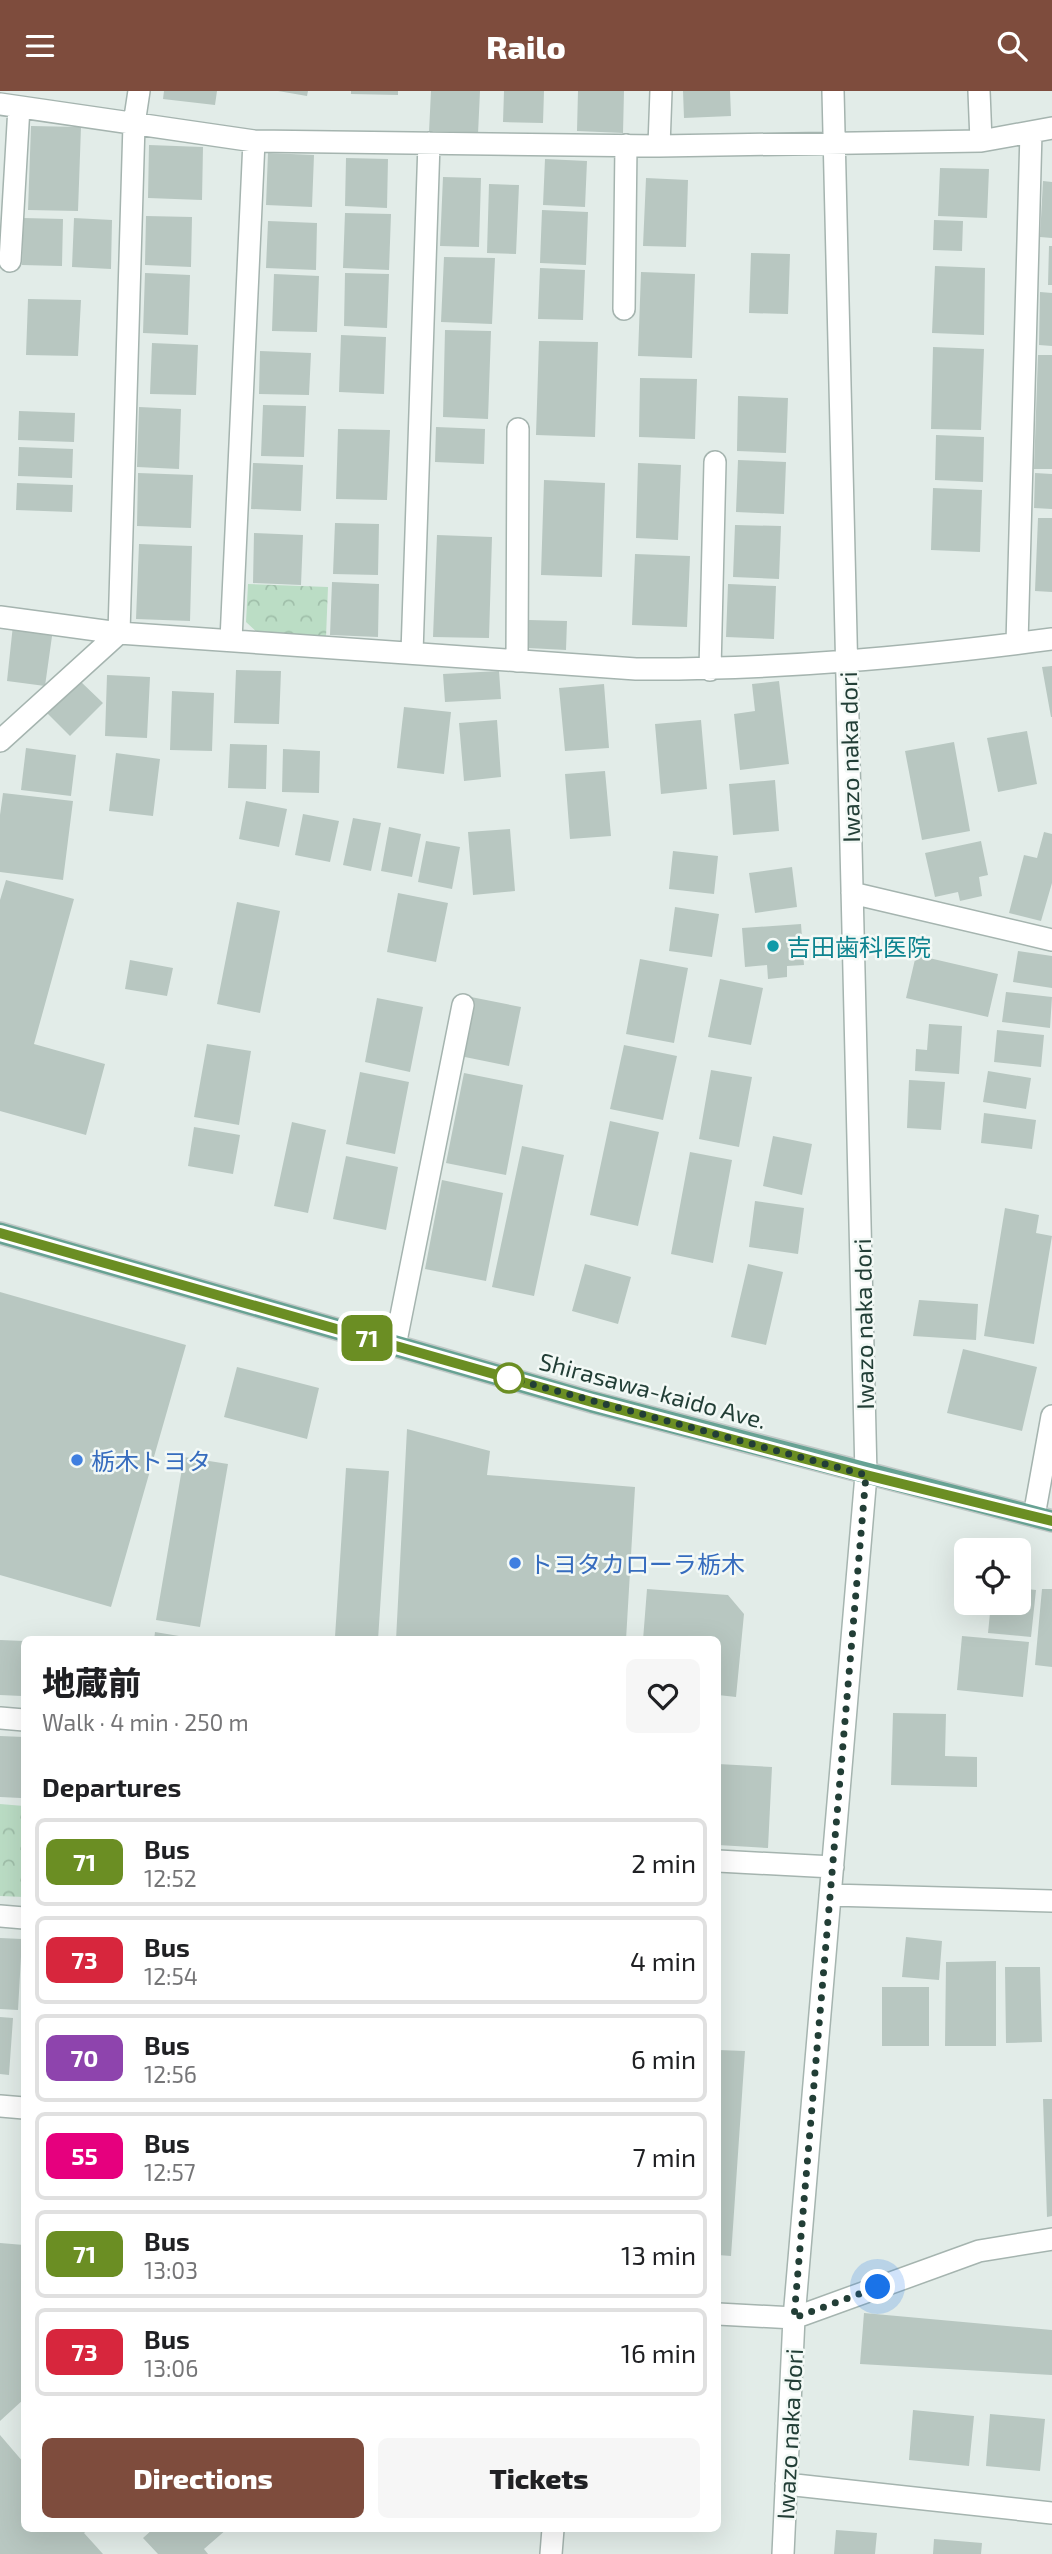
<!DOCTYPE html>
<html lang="en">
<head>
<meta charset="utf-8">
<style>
  :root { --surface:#fff; --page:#f6f6f6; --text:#202124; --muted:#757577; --line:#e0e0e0; --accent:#7e4c3d }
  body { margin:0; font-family:"Exo 2","Noto Sans JP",sans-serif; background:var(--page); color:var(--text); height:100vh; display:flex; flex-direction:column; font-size:26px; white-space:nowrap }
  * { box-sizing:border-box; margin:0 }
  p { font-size:23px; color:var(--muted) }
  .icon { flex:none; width:38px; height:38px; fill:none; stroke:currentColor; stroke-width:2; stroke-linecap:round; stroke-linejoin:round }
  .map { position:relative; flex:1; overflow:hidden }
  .panel { position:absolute; left:21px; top:1545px; width:700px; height:896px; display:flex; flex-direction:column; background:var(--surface); border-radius:10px; box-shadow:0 7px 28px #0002 }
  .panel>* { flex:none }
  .badge { padding:0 14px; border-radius:10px; font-size:24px; line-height:46px }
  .controls { position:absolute; left:954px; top:1447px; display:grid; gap:14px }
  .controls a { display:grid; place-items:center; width:77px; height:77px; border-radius:10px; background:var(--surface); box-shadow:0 7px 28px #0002; font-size:35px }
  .you { position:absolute; width:35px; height:35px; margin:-18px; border:5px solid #fff; border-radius:50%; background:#1a73e8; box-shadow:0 0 0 10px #1a73e833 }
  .map>.badge { position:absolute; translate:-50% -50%; box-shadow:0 0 0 4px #fff }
  h2 { padding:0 21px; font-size:26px; line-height:63px }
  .round { display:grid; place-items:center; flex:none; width:74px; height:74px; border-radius:10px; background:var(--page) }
  .head { display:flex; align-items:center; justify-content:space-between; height:119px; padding:0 21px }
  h1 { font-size:33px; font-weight:800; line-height:52px }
  .cta { display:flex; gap:14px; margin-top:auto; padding:14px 21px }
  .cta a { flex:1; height:80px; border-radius:10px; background:var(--accent); color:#fff; font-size:28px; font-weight:800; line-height:80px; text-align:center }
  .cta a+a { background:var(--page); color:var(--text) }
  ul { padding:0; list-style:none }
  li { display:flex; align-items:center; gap:21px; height:88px; margin:0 14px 10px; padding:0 7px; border:4px solid var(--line); border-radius:10px }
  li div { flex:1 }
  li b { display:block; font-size:26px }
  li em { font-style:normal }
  li .badge { min-width:77px; font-weight:700; text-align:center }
  header { display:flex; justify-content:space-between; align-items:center; height:91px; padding:0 21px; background:var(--accent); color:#fff; font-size:32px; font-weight:800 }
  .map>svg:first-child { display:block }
</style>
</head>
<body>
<header><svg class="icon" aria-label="menu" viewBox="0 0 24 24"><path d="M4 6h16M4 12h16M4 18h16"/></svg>Railo<svg class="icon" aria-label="search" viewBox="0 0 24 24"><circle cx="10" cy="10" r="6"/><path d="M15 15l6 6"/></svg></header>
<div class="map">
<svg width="1052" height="2463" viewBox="0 0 1052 2463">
  <defs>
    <pattern id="park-crowns" width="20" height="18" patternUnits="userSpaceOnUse" patternTransform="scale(1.75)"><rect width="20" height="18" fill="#bbddc5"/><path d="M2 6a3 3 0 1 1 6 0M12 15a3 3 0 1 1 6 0" fill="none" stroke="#a0bfaa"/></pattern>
  </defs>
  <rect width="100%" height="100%" fill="#e2ece8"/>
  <path fill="url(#park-crowns)" d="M248,493l80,3 -2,50 -67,-3 -13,-12z
    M0,1713l24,2v91l-24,-1z"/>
  <path fill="#b8c7c1" d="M164,0h53l-2,14 -52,-6z
    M278,0h30l-1,5z
    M351,0h47v4l-47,-1z
    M431,0h49l-2,43 -49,-2z
    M504,0h40l-1,32 -40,-1z
    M578,0h46l-1,42 -46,-2z
    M683,0h47l1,25 -47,2z
    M31,35l50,1 -3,84 -50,-1z
    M149,54l54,2 -1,53 -54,-2z
    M268,62l46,2 -2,52 -46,-2z
    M346,67l42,1 -1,49 -42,-2z
    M545,68l42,2 -2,46 -42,-2z
    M940,77l49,1 -2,49 -49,-2z
    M443,86l38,1 -2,69 -39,-1z
    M646,87l42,2 -2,67 -43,-1z
    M1043,90l9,1v56l-12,-1z
    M489,93l30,1 -3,69 -29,-1z
    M542,119l46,2 -2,53 -46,-2z
    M345,122l46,1 -2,56 -46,-2z
    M146,125l46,1 -1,50 -46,-2z
    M23,127l40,1 -1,47 -40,-1z
    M74,127l38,2 -1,49 -39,-2z
    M934,129l29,1 -1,30 -29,-1z
    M268,130l49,2 -1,47 -50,-2z
    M1049,155h3v39h-4z
    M751,162l39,1 -2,60 -39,-1z
    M444,166l51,1 -3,66 -51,-2z
    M935,175l50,2 -1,67 -52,-2z
    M540,177l45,2 -2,50 -45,-1z
    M641,181l54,2 -3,84 -54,-2z
    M145,182l45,2 -2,60 -45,-2z
    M345,182l44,1 -2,54 -43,-2z
    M274,183l45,2 -2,56 -45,-1z
    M1040,201l12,1v53l-13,-1z
    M28,208l53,1 -3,56 -52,-1z
    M445,239l46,1 -3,88 -45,-2z
    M341,244l45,2 -2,57 -45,-2z
    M539,250l59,1 -3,95 -59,-2z
    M152,252l46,2 -2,50 -46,-1z
    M933,256l51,2 -3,81 -50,-1z
    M260,260l51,2 -2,42 -50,-1z
    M1038,264h14v114h-18z
    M640,287l57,1 -2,60 -56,-2z
    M738,305l50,2 -2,55 -49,-2z
    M263,314l43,1 -2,51 -43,-1z
    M139,316l42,2 -2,60 -42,-2z
    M19,320l56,2 -1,29 -56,-2z
    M436,336l49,2 -1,35 -49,-2z
    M338,338l52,1 -3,70 -51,-1z
    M936,344l48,2 -1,45 -48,-2z
    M19,356l54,2 -1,29 -54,-2z
    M738,369l48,2 -2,52 -48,-2z
    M253,372l50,2 -2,46 -50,-2z
    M638,372l43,2 -3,75 -42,-2z
    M138,382l55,2 -2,53 -54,-2z
    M1035,382l17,1v35l-18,-1z
    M544,389l61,3 -3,94 -61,-2z
    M17,392l56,2 -1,27 -56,-2z
    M933,397l49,2 -2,62 -49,-2z
    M1038,427h14v74l-17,-1z
    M335,432l44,1 -1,51 -45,-1z
    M735,434l46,1 -2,53 -46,-2z
    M254,442l49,2 -2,50 -48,-2z
    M437,444l55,2 -3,101 -56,-1z
    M139,453l53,2 -2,75 -54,-2z
    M635,463l55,2 -3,71 -55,-2z
    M332,491l47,2 -1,53 -48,-2z
    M728,493l48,2 -2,53 -48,-2z
    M529,529l38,1 -1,29 -38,-2z
    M13,534l40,4 -8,57 -38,-5z
    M1052,575v51h-1l-9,-50z
    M236,579l45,1 -2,53 -45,-1z
    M499,580l2,28 -56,3 -2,-28z
    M107,584l43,2 -3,61 -42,-2z
    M79,589l24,23 -33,33 -23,-23z
    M779,590l10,83 -49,6 -6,-56 21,-3 -3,-27z
    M604,593l5,64 -44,3 -6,-63z
    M172,600l42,2 -2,58 -42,-1z
    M404,616l47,5 -7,62 -47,-6z
    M497,629l4,57 -37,4 -5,-58z
    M701,629l6,69 -46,5 -6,-70z
    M1027,640l10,53 -39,8 -11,-54z
    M954,651l16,89 -48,9 -17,-89z
    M230,653l37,1 -1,44 -38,-1z
    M26,657l50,7 -5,41 -50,-6z
    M283,658l37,2 -1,42 -37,-1z
    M116,662l44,6 -7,57 -44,-5z
    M605,680l6,65 -41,3 -5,-65z
    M775,689l4,51 -46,4 -4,-51z
    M3,702l70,8 -10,79 -63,-8v-57z
    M246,710l41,8 -8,38 -40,-8z
    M303,723l36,7 -9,41 -35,-7z
    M353,727l28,5 -10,48 -28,-6z
    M389,736l32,7 -9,43 -31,-6z
    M510,738l5,62 -42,4 -5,-63z
    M1044,741l8,2v49l-11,38 -32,-8 15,-58 13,3z
    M426,750l34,6 -8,42 -34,-7z
    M981,750l7,34 -9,2 3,19 -22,5 -2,-9 -23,5 -10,-44z
    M673,760l45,5 -4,38 -45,-5z
    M792,776l5,40 -42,6 -6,-40z
    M6,789l68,19 -40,145 71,20 -19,71 -86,-24v-211z
    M398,802l50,10 -12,59 -49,-10z
    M237,811l43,9 -20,102 -43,-9z
    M675,816l44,7 -7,43 -43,-6z
    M801,833l3,41 -17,1v11l-19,2 -1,-14 -22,2 -3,-39z
    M1018,860l34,5v32l-39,-6z
    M916,864l82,19 -10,43 -82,-19z
    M640,868l48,9 -14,75 -48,-9z
    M130,869l43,8 -6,28 -42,-7z
    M720,888l43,9 -12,57 -43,-8z
    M1006,901l46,5 -2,31 -48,-6z
    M471,906l50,10 -12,59 -49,-10z
    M377,907l46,9 -13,65 -45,-10z
    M929,933l33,2 -3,48 -44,-3 1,-22 11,1z
    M997,939l47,5 -3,32 -47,-5z
    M207,953l44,7 -12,74 -45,-8z
    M624,954l53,11 -14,64 -53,-11z
    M711,979l41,7 -13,70 -40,-8z
    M988,980l43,7 -5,31 -43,-7z
    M360,981l49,10 -14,72 -49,-10z
    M464,982l59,12 -17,90 -60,-12z
    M909,989l36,2 -4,48 -34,-2z
    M984,1022l52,7 -4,29 -51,-6z
    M610,1030l49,11 -21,94 -48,-11z
    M292,1031l34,8 -18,83 -34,-7z
    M194,1036l46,8 -7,39 -45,-8z
    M773,1045l39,8 -10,51 -39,-9z
    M522,1055l42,9 -30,141 -42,-9z
    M690,1061l42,8 -19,103 -42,-9z
    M346,1065l52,11 -12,63 -53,-11z
    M442,1089l61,13 -17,88 -61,-12z
    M755,1110l49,7 -6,46 -49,-7z
    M1005,1117l34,7 -3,18 16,3 -18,108 -50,-8z
    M585,1173l46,13 -13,47 -46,-13z
    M748,1173l35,8 -17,73 -35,-8z
    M0,1201l186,53 -75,262 -111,-32z
    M919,1209l59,4 -2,36 -63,-4z
    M963,1258l74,18 -15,64 -75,-18z
    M237,1276l82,21 -12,51 -83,-22z
    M407,1338l83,22 -3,24 148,12 -9,153h-230z
    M184,1366l44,7 -28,163 -44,-7z
    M346,1377l43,3 -11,169 -43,-3z
    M1018,1497l18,2 -5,47 -43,-4 3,-30h27z
    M647,1498l81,6 16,19 -8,83 -18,-2v-55h-75z
    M1042,1498h10v78l-17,-2z
    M155,1541l36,6v2h-37z
    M962,1545l67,6 -6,55 -66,-7z
    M0,1549l24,1 -2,55 -22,-1z
    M893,1622l53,1 -1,42 32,1v30l-86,-2z
    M0,1645l24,1 -3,61 -21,-1z
    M718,1673l54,3 -4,81 -50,-3z
    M906,1846l36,4 -3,39 -37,-3z
    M0,1847l22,1 -4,71 -18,-1z
    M996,1870v85h-51l1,-84z
    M1005,1876h35l2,75 -36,1z
    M882,1896h47v59h-47z
    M0,1926l13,1 -4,57 -9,-1z
    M718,1959l27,1 -14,205 -13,-1z
    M1043,2008h9v117l-5,1z
    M0,2152l24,2v154l-24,22z
    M864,2222l188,17v45l-192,-11z
    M913,2319l61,6 -5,50 -60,-6z
    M990,2323l55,5 -5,52 -54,-5z
    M0,2344l24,28v66h65l-5,4 19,21h-103z
    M153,2438h74l-23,20 4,5h-50l-15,-16z
    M836,2439l41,3 -2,21h-41z
    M934,2448l48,4 -1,11h-48z"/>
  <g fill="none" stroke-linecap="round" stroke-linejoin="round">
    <g stroke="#a5b4af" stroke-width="24">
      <path id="minor" d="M979,0l2,50
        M0,13l254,37 405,5 322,-5 71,-13
        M659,55l2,-55
        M10,170l9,-154
        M624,218l2,-164
        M0,526l119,16 517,36c140,1 278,-12 416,-30
        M231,549l23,-499
        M1017,552l14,-511
        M412,562l17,-510
        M517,570l1,-232
        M710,579l5,-208
        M0,650l119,-108 15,-509 5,-33
        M852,802l200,47
        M395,1255l68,-341
        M1034,1425l18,-100
        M0,1627l24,2
        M718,1770l115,6
        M830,1804l222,6
        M0,1825l24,2
        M0,2015l24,2
        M718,2223l76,4 185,-67 73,-12
        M786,2393l266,29
        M551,2463l2,-25
        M783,2463l11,-236 72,-843 -33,-1384"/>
    </g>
    <g stroke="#c1c9c7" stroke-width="24">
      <path id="major" d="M0,1142l592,169 460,119"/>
    </g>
    <use href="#minor" stroke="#fff" stroke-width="21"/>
    <use href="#major" stroke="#67a293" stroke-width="21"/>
  </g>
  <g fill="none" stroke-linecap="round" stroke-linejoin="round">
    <g stroke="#fff" stroke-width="16">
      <path id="line" d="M0,1142l592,169 274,73 186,46"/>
    </g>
    <use href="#line" stroke="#6b8e23" stroke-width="10"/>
    <path stroke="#223e36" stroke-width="7" stroke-dasharray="0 12.6" d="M509,1287l357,97 -72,843 84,-31"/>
  </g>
  <circle fill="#0f9aa8" stroke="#f3f9f6" stroke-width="2.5" cx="773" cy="855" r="7"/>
  <circle fill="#fff" stroke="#6b8e23" stroke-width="3.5" cx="509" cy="1287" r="14"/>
  <g fill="#3f7fe0" stroke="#f3f9f6" stroke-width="2.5">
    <circle cx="77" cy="1369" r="7"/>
    <circle cx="515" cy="1472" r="7"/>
  </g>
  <g text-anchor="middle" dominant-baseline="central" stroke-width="5" stroke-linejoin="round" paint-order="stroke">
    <g font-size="24" fill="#223e36" stroke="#f3f9f6">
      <text transform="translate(849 666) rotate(-91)">Iwazo naka dori</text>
      <text transform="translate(863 1233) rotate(-91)">Iwazo naka dori</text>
      <text transform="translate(653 1299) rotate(15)">Shirasawa-kaido Ave.</text>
      <text transform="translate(789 2343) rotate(-87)">Iwazo naka dori</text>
    </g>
    <g font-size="24" fill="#0d838f" stroke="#f3f9f6" text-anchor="start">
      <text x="787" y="855">吉田歯科医院</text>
    </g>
    <g font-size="24" fill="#366cbe" stroke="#f3f9f6" text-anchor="start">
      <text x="91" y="1369">栃木トヨタ</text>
      <text x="529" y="1472">トヨタカローラ栃木</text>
    </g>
  </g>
</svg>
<div class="controls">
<a><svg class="icon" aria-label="locate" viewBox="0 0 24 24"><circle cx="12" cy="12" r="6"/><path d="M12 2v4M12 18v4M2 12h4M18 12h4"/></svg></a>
</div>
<div class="you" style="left:878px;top:2196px"></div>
<b class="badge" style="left:367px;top:1247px;background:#6b8e23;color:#fff">71</b>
<section class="panel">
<div class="head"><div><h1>地蔵前</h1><p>Walk · 4 min · 250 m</p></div><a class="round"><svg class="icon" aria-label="heart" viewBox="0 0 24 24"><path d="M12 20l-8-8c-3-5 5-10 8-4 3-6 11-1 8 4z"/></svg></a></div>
<h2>Departures</h2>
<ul>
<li><span class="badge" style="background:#6b8e23;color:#fff">71</span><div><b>Bus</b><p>12:52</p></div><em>2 min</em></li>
<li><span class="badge" style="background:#d7263d;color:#fff">73</span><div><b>Bus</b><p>12:54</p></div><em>4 min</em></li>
<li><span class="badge" style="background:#8e44ad;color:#fff">70</span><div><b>Bus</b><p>12:56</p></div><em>6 min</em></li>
<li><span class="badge" style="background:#e6007e;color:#fff">55</span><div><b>Bus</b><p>12:57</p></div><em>7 min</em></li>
<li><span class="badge" style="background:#6b8e23;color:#fff">71</span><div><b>Bus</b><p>13:03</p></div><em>13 min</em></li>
<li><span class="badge" style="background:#d7263d;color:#fff">73</span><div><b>Bus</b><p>13:06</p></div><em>16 min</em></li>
</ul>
<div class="cta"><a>Directions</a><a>Tickets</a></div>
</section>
</div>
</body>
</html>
